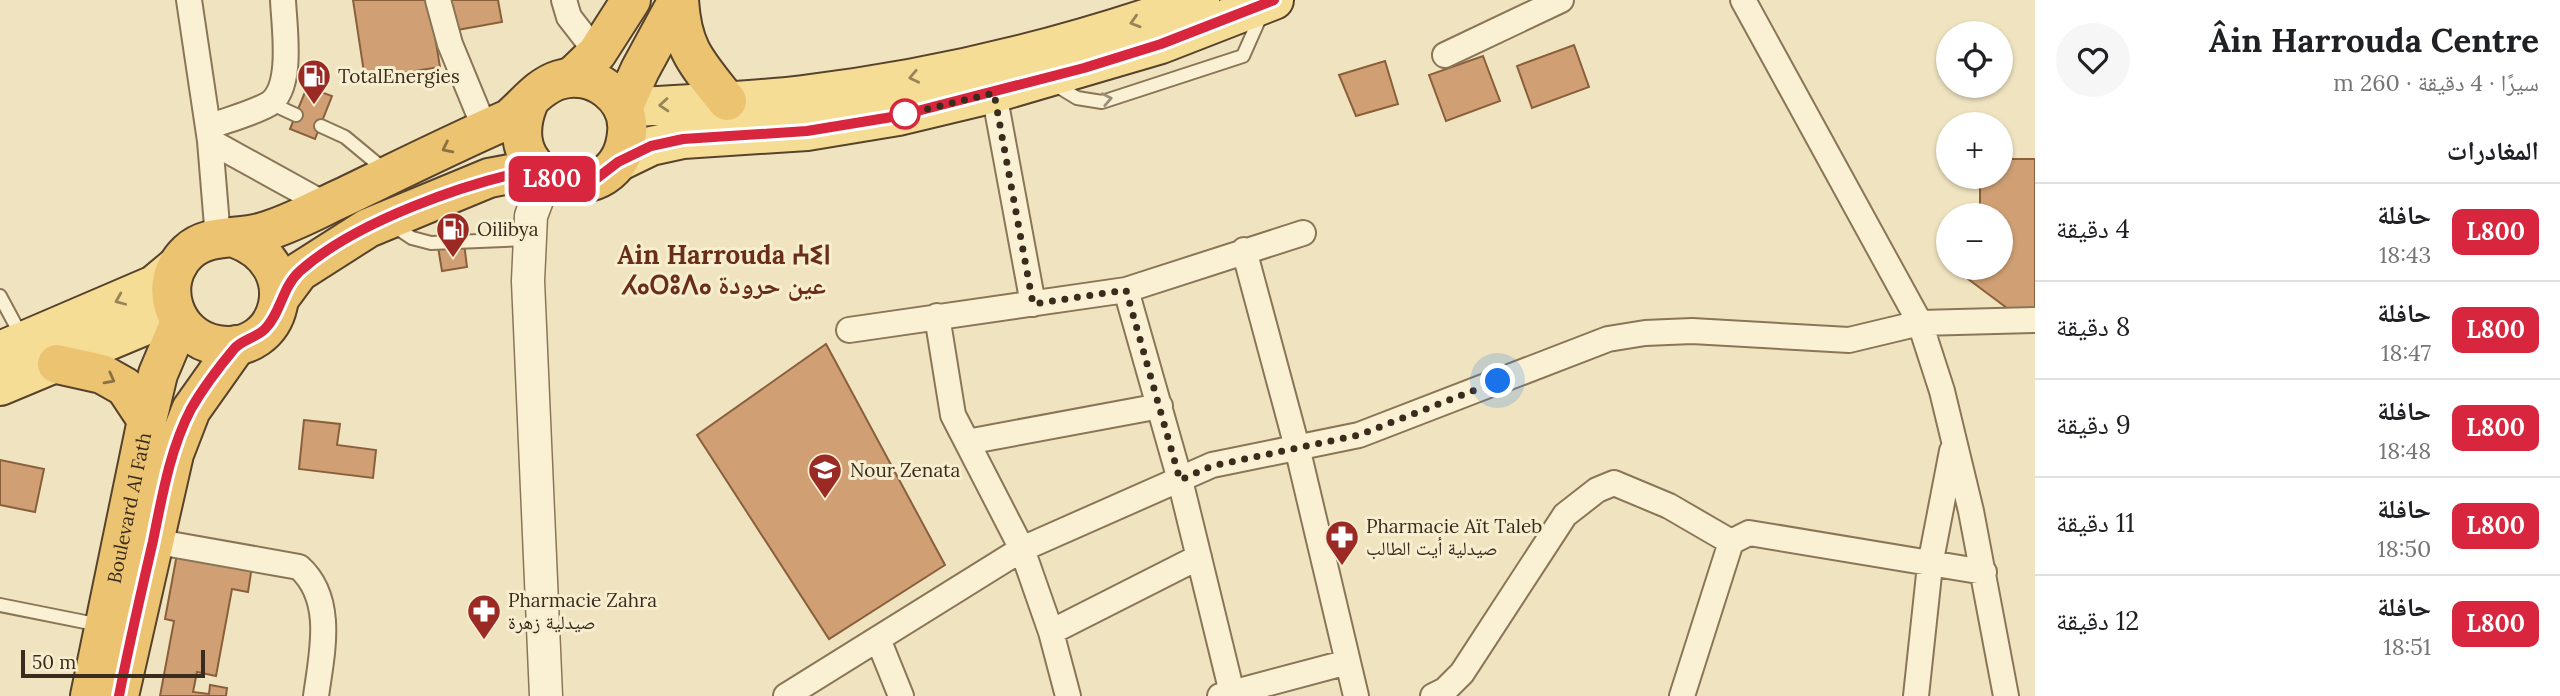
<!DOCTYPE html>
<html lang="ar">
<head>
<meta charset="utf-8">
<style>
  :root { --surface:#fff; --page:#f6f6f6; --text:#202124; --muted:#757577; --line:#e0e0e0 }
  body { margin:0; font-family:Lora,"Noto Naskh Arabic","Noto Sans Tifinagh",serif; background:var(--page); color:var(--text); direction:rtl; height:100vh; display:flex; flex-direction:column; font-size:26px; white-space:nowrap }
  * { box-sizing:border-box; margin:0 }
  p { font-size:23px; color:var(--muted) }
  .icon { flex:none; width:38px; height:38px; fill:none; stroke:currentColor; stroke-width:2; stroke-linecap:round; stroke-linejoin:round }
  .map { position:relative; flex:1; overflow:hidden; direction:ltr }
  .side { display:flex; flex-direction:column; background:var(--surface); width:525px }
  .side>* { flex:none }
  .badge { padding:0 14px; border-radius:10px; font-size:24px; line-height:46px }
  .fabs { position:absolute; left:1936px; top:21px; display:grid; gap:14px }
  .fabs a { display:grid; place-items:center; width:77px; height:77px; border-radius:50%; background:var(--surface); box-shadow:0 2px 5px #0004; font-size:35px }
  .scale { position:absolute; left:21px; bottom:18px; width:184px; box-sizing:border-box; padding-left:7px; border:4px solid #392c1c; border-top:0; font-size:19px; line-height:24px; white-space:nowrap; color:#392c1c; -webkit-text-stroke:5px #f7eed0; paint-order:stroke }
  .you { position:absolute; width:35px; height:35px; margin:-18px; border:5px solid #fff; border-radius:50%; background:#1a73e8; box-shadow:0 0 0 10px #1a73e833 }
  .map>.badge { position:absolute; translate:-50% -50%; box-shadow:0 0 0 4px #fff }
  h2 { padding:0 21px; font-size:26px; line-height:63px }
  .round { display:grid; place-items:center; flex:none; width:74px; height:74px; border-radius:37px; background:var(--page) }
  .head { display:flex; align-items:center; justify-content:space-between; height:119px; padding:0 21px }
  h1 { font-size:33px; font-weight:800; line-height:52px }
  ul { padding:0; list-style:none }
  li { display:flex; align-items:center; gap:21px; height:98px; padding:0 21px; border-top:2px solid var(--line) }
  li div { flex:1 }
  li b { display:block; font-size:26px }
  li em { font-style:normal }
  li .badge { min-width:77px; font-weight:700; text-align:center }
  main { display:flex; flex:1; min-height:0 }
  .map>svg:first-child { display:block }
</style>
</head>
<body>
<main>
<section class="side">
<div class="head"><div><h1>Âin Harrouda Centre</h1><p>سيرًا · 4 دقيقة · 260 m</p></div><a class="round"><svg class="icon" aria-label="heart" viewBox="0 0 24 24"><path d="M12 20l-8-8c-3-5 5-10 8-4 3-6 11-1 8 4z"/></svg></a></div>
<h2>المغادرات</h2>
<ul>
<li><span class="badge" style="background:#d7263d;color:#fff">L800</span><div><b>حافلة</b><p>18:43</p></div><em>4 دقيقة</em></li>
<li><span class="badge" style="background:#d7263d;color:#fff">L800</span><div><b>حافلة</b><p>18:47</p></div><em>8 دقيقة</em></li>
<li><span class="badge" style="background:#d7263d;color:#fff">L800</span><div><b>حافلة</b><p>18:48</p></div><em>9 دقيقة</em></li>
<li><span class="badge" style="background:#d7263d;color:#fff">L800</span><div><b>حافلة</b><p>18:50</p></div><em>11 دقيقة</em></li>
<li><span class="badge" style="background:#d7263d;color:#fff">L800</span><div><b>حافلة</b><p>18:51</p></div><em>12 دقيقة</em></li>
</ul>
</section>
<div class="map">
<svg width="2035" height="696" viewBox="0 0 2035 696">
  <rect width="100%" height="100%" fill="#f0e4c0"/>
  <path fill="#d0a074" stroke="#8a5f3c" stroke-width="2" d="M353,0h76l11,67 -75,12z
    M451,0h47l4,22 -45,8z
    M1574,45l15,42 -57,21 -15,-42z
    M1483,56l17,45 -54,20 -17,-46z
    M1385,61l13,43 -42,12 -17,-41z
    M307,87l25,9 -17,43 -25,-10z
    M2000,159h35v154l-20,1 -47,-35 12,-11h20v-53h-20v-38h20z
    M464,243l3,24 -25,4 -4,-24z
    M826,344l119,221 -116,74 -132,-204z
    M304,420l36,4 -3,21 39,5 -3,28 -74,-9z
    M0,460l44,9 -9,43 -35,-7z
    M177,554l75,12 -4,26 -16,-3 -16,87 -19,-4 -4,20 16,2 1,-9 17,3 -1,8h-66l14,-75 -9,-2z"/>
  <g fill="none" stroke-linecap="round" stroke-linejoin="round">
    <g stroke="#8a7557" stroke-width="16">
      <path id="service" d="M1054,84l23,14 25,4 141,-46 19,-43
        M270,103l26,12
        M321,126l24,11 41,34
        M391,224l21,14 19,5 98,-4
        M0,296l22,41
        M0,605l100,20"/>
    </g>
    <g stroke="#8a7557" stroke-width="28">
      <path id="minor" d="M189,0l21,141 8,97
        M438,0l12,44 35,85
        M564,0l5,17 28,36
        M1743,0l177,323 22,68 29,120 35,185
        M1445,55l116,-55
        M994,93l39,211
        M208,127c19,-7 43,-13 61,-23 25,-16 15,-78 14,-104
        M210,141l116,64
        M1244,250l53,197 59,249
        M1126,290l54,190 52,213
        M937,316l16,99 69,134 29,83 17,64
        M849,330l277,-40 177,-57
        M967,442l193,-36
        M153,541l146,26c36,32 23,86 17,129
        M1051,632l148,-75
        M878,639l23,57
        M786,696l236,-147 190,-84 147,-30 249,-96 37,-6 47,-2 157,9 71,-17 115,-3
        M1220,696l128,-34
        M1433,696l12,-6 17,-17 103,-158 32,-25 17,-7 55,23 62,36
        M1682,696l49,-154 18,-9 235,39
        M1916,696l14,-131 22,-114"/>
    </g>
    <g stroke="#8a7557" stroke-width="35">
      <path id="tertiary" d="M546,176l-15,40 -3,65 18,415"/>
    </g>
    <g stroke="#57432c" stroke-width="42">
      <path id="primary" d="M623,108c60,-4 121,-6 180,-13 135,-16 269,-49 397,-95
        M618,162l33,-16 32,-7 124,-8 91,-15 96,-23 167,-49 113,-44
        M0,351l154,-66 24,-20
        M0,386l175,-73"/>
    </g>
    <g stroke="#57432c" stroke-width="42">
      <g id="trunk">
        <path d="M679,0c3,50 18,63 48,101"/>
        <path d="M572,77l25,-24 34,-53"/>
        <path d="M623,108l17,-38 38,-70"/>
        <path d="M235,238c73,26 47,119 -18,107 -43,-7 -62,-62 -29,-93 20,-19 50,-12 75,-20 29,-8 56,-24 83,-36 54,-26 108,-53 163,-77 16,-13 30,-33 50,-39 34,-11 72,18 68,53 -7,83 -133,57 -99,-29"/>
        <path d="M279,299l20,-27 69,-44 121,-50 47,-9"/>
        <path d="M57,364l45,10 23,13 22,33"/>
        <path id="s1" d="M90,696l57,-276 11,-46 22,-52"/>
        <path d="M119,696l55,-242 17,-44 46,-65"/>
      </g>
    </g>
    <use href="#service" stroke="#faf1d4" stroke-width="12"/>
    <use href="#minor" stroke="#faf1d4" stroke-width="24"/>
    <use href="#tertiary" stroke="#faf1d4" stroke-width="32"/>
    <use href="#primary" stroke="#f5dd96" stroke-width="38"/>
    <use href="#trunk" stroke="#ecc471" stroke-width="38"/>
  </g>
  <defs><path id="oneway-chevron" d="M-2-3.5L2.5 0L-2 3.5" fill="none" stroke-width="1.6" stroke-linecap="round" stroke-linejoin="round" transform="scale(1.75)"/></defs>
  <g stroke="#978459">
    <use href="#oneway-chevron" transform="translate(1135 22) rotate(163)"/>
    <use href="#oneway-chevron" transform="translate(914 77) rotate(168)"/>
    <use href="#oneway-chevron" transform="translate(664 105) rotate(176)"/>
    <use href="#oneway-chevron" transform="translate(120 300) rotate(157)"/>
  </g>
  <use stroke="#9a8e78" href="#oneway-chevron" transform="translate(1107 99) rotate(-11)"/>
  <g stroke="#8a7042">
    <use href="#oneway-chevron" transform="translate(447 148) rotate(154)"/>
    <use href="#oneway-chevron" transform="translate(110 379) rotate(28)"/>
  </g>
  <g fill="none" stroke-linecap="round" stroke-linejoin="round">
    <g stroke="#fff" stroke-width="16">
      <path id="line" d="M119,696c10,-52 22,-103 34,-155 9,-44 17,-92 38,-132 12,-21 28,-42 43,-60 7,-9 22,-11 31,-20 16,-16 17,-42 35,-58 55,-49 165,-88 236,-102l25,14 16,2 15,-3 26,-20 33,-16 32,-7 124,-8 91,-15 186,-48 77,-24 113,-44"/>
    </g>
    <use href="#line" stroke="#d7263d" stroke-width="10"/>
    <path stroke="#392c1c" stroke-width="7" stroke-dasharray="0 12.6" d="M905,114l-7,2 96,-23 39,211 93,-14 54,190 32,-14 147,-31 139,-54"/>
  </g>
  <defs>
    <g id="fuel-pin" transform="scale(1.75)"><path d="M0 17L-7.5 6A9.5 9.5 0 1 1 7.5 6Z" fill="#9c2a24" stroke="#f7eed0"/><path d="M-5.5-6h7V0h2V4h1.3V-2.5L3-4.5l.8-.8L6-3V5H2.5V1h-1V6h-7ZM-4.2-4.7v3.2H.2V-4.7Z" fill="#fff"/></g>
    <g id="school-pin" transform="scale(1.75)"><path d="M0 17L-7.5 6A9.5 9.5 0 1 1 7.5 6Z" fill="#9c2a24" stroke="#f7eed0"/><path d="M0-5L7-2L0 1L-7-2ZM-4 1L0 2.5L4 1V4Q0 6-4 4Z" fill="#fff"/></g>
    <g id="pharmacy-pin" transform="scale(1.75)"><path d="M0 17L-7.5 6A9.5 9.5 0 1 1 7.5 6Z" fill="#9c2a24" stroke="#f7eed0"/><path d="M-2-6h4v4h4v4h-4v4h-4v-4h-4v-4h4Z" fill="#fff"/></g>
  </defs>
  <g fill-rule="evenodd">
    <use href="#fuel-pin" x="314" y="76"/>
    <use href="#fuel-pin" x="453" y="229"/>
    <use href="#school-pin" x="825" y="470"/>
    <use href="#pharmacy-pin" x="1342" y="537"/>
    <use href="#pharmacy-pin" x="484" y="611"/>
  </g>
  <circle fill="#fff" stroke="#d7263d" stroke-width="3.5" cx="905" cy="114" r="14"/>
  <g text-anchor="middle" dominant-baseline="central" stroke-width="6" stroke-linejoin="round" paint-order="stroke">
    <g font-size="19" fill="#392c1c" stroke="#f7eed0" text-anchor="start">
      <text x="338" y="76">TotalEnergies</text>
      <text x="477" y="229">Oilibya</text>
      <text x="850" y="470">Nour Zenata</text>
      <text x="1366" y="526">Pharmacie Aït Taleb<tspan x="1366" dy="22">صيدلية أيت الطالب</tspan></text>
      <text x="508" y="600">Pharmacie Zahra<tspan x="508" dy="22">صيدلية زهرة</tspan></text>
    </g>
    <g font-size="19" fill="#392c1c" stroke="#f7eed0">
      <text stroke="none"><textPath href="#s1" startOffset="192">Boulevard Al Fath</textPath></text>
    </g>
    <g font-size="26" font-weight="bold" fill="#682e1a" stroke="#f7eed0">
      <text x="724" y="254">Ain Harrouda ⵄⵉⵏ<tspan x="724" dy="30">ⵃⴰⵔⵓⴷⴰ عين حرودة</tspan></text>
    </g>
  </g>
</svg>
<div class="fabs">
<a><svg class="icon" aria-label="locate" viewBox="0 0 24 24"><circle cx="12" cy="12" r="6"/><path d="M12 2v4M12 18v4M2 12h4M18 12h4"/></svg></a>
<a>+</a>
<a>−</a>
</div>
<div class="scale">50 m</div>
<div class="you" style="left:1498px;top:381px"></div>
<b class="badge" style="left:552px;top:179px;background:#d7263d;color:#fff">L800</b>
</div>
</main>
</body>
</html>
